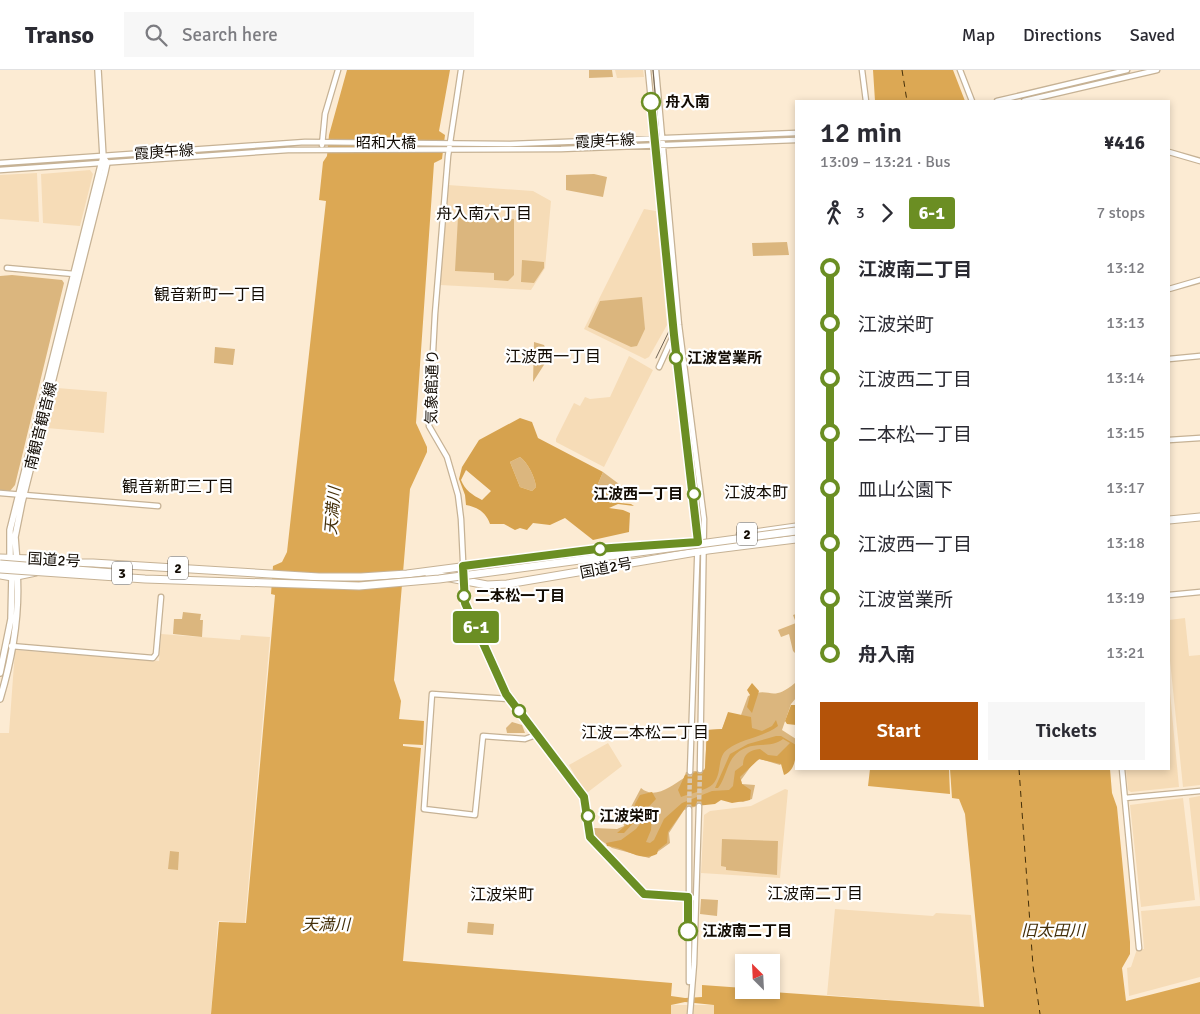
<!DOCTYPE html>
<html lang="en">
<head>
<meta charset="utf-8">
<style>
  :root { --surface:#fff; --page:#f7f7f7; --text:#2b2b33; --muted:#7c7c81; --line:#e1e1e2; --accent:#b45309 }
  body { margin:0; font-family:Signika,"Noto Sans JP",sans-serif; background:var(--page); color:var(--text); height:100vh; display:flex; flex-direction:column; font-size:19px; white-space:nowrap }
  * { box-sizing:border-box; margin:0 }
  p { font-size:16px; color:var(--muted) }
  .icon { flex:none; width:28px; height:28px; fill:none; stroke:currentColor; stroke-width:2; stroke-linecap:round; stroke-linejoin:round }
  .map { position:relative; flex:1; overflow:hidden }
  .details { position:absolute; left:795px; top:30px; width:375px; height:670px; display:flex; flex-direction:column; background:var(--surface); border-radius:0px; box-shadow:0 2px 8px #0003 }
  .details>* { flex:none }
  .badge { padding:0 10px; border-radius:4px; font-size:18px; line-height:32px }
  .needle { width:32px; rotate:336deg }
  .controls { position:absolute; left:735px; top:884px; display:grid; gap:10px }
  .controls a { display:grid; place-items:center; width:45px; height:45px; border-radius:0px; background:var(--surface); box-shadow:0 2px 8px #0003; font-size:25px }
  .map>.badge { position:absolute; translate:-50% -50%; box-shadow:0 0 0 2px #fff }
  .legs { display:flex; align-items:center; gap:8px; height:55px; padding:0 25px; font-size:16px }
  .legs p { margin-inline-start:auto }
  .overview { display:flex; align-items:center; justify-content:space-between; height:85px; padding:0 25px }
  h1 { font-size:28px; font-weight:600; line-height:38px }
  .primary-button { display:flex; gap:10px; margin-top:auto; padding:10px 25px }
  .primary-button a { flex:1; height:58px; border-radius:0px; background:var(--accent); color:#fff; font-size:20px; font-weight:600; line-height:58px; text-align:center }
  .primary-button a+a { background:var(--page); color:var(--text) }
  ul { padding:0 25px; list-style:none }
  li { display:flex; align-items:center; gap:18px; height:55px; font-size:19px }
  li i { display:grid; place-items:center; width:8px; height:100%; margin:0 6px; background:currentColor }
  li i::after { content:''; width:12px; height:12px; margin:-6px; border:4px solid; border-radius:50%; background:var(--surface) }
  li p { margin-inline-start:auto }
  li:first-child i { background:linear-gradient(#0000 50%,currentColor 0) }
  li:last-child i { background:linear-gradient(currentColor 50%,#0000 0) }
  header { display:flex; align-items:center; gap:30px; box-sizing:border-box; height:70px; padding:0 25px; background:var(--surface); border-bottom:1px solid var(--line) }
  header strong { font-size:24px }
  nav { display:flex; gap:28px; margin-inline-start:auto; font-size:18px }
  .search { width:350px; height:45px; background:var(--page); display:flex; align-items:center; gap:12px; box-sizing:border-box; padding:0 18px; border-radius:0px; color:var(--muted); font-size:19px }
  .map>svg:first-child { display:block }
</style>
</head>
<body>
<header>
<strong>Transo</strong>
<div class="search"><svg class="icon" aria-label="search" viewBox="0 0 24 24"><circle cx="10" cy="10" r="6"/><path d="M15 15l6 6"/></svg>Search here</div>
<nav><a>Map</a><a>Directions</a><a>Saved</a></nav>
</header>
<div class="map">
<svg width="1200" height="944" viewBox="0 0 1200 944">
  <rect width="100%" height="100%" fill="#fcebd3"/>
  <path fill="#f6dcb7" d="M615,0h28l1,7 -27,1z
    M90,100l3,4 -13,52 -37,-3 -2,-49z
    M37,103l2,49 -39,-3v-44z
    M448,115l85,6 18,10 -6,67 -14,22 -91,-5z
    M644,139l12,2 11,114 -18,32 -4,2 -61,-30z
    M629,286l24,14 -49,97 -48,-25v-3l18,-36 6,3 5,-9 5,2 20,-2z
    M57,318l50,4 -3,41 -57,-5z
    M1185,548l4,38 11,-1v130l-17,2 -14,-136v-31z
    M161,564l79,6 1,-5 29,2 -25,286 -27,-2 -7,93h-211v-281h9l6,-83 144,11z
    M1169,612l10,105 -48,5 -3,-2 -2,-21h43z
    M608,673l14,23 -34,26 -4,-1 -15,-26z
    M785,719l3,1 -8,88 -79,-5 3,-58 6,-4 41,-5z
    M1200,726v104l-11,-102z
    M1183,728l12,102 -54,7 -11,-102z
    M1200,836v71l-71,19 -2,-28 4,-1 6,-18h7l-3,-38z
    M835,839l98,7 3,-3 35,2 9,92 -153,-12z
    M671,935h43v9h-43z"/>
  <path fill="#dbb67e" d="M589,0h23l1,7 -24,1z
    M594,104l13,3 -4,20 -37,-7v-15z
    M458,147l56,2v56l-6,6 -14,-1v-7l-39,-2z
    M787,172l2,13 -36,1 -1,-13z
    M522,190l22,2v6l-10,15 -13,-1z
    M12,205l50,5 2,3 -49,202 -5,6 -10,-1v-214z
    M642,227l3,32 -8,17 -6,1 -43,-20 12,-26z
    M534,272l10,3 5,12 -16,25z
    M215,277l20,2 -2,16 -19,-2z
    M520,387c8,6 15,20 16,30l-4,4 -12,-4 -10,-25z
    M603,402l16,12 -9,19 -12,-2 -4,-8z
    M183,542l18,2 -1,6h3l-1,17 -29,-3 1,-15h8z
    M796,544v40l-3,-3 -4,-17 -8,3 -3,-7 18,-7 -3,-8z
    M795,613l1,15 -5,6 -9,26 14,9v11l-16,15 -20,-6 -6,3 -13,18 1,4 13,1 -3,14 -9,3 -22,-3 -37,11 -15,23 1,10 -21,15 -37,-10 -19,-13 1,-7 23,1 7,-3 -1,-4 18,-34c14,12 30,-2 43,-10l2,-6 19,-2 2,-40 15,-1 5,-12 14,-2 7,-19c23,-11 22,8 47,-13z
    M512,652l10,3 3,8h-18l-1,-5z
    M722,769l56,2 -1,34 -51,-5v-3l-5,-1z
    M170,781l9,1 -1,18 -10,-1z
    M701,829l17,1 -1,16 -17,-2z
    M468,852l26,2 -1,11 -26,-2z"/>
  <path fill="#d6a24e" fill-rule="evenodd" d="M520,348l12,4 6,16 65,34 -9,21 5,8 32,3 3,2 -16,-2 -9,4 14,2 7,3 -1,19 -36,8 -28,-22 -15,7 -17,-2 -6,7 -7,-2 -5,2 -11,-6h-14c-4,-12 -13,-17 -24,-19l-1,-10 -6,-16 3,-12 17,-27zM520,387c8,6 15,20 16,30l-4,4 -12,-4 -10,-25zM466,400l25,21 -9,9c-10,-5 -17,-10 -21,-20z
    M752,613l7,8 -7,22 -5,-6 3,-12 -3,-5z
    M791,635h5v20l-9,-1 -2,-3z
    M728,642l23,5 1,11 10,3 10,-5 4,-6 2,6c-16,12 -35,12 -50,23 -12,8 -5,24 -15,35 -6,6 -24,10 -32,13l-3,-7 7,-15 19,-5 1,-2 2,-38 15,-1z
    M776,666h5l15,9c0,11 0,25 -12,30l-3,-11 -22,-5 -19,18 2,7 9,6 -1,10 -18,3 -11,-3 -6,4 -29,3 -18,25 -1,11 -9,7 -1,4c-18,9 -31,-7 -50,-8l-1,-3 15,-3 15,-11 14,-18 5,-1 1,3 -4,4 -1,13 -5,12 4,1 4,-3 10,-21 18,-16 30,-12 17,-1 4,-4 2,-15 8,-6c0,-11 7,-15 17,-16l8,6 9,1 13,-13 -7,-4c-14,11 -30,0 -47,15 -9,8 -10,24 -18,34h-3l15,-34 18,-10z
    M652,722l4,7 -32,34h-7l16,-14 2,-15 5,-9z"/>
  <path fill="#dca854" d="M347,0h103l-11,61 6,4 -3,24 -8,4 -18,260 11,24v5l-17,37 -16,191 7,21 -2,18 25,2 -1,24 -20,-1v2l18,2 -18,213 269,22 -1,13 14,2 17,-1v-12l42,3v2l240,17 -19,-193 -6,-15 -7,-1 -2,-29h160l2,24 5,14 13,135v12l-8,14 4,33 74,-19v32h-486v-9l-29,-3 -14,3v9h-460l8,-92 27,1 29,-328 -4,-1 2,-28 9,-4 5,-10 39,-351 -7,-1 4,-38 4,-6 2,-21z
    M873,0h80l12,31h-90z
    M870,699h79l1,25 -82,-8z"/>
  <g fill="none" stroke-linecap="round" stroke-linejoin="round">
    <path stroke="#442f09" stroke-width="1" stroke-dasharray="6 5" stroke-linecap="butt" d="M902,0l5,31
      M1019,699l14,197 7,48"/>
    <path stroke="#d9c9b4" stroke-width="4.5" stroke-dasharray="4.5 2" stroke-linecap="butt" d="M699,736l1,-36
      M689,739l1,-37"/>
    <g stroke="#c6b295" stroke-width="7">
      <path id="minor" d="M461,0l-13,86 -13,158 -6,112 18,31 11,38 3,24 4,84 44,96 75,98 6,40 54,57 50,4
        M648,0l26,265 24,199 -8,238
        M656,0l23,255 25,194 -4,251
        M862,0l4,31
        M960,0l12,31
        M997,31l130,-31
        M1024,31l133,-31
        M322,75l3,-31 13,-44
        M1169,82l31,9
        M0,93l305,-21 205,2 286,-11
        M0,100l288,-20 273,-1 235,-9
        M7,198l67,6
        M1169,219l31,-9
        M1169,289l31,-3
        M659,297l14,-31
        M1169,370l31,-2
        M0,423l158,13
        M1169,525l31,-3
        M11,576l142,12 3,-4 5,-57
        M509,629l-77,-5 -8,115 51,6 8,-79 42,3 11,-4
        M1122,699l17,179
        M1125,728l75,-7
        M689,739v173
        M690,944l4,-50 5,-158"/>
    </g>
    <g stroke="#c6b295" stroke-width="8">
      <path id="major" d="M10,492v-32l93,-373 -5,-87
        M17,493l-2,-26 7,-35 83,-330 2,-9 -4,-6
        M0,603l11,-54 1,-45
        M0,629c12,-40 20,-85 17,-127"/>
    </g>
    <g stroke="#c6b295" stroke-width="9">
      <path id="highway" d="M1169,450l31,-3
        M740,465l56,-8
        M0,488l65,2
        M46,498l21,-5h26l226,14h42l46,-3 190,-25 88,-6
        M429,504l58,11 20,-1 201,-34 88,-11
        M0,505l12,2 24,-5"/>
    </g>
    <use href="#minor" stroke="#fff" stroke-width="4.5"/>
    <use href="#major" stroke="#fff" stroke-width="5.5"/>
    <use href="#highway" stroke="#fff" stroke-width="7"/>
    <path stroke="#6f6456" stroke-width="1" d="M653,0l21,236 -3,21 -15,31"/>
    <g stroke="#c6b295" stroke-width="9" stroke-linecap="butt">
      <path id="highway-bridge" d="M0,494l127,10
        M0,499l145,10 214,7 80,-7 357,-48"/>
    </g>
    <use href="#highway-bridge" stroke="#fff" stroke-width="7"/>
  </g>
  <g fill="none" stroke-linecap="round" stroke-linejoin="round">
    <g stroke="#fff" stroke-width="11">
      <path id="line-1" d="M651,32l23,233 24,207 -101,7 -134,17 2,37 41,91 78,103 6,40 54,57 44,3v34"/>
    </g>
    <use href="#line-1" stroke="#6b8e23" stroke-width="8"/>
  </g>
  <g fill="#fff" stroke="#6b8e23" stroke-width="2.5">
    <circle cx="651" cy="32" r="9"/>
    <circle cx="676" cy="288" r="6"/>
    <circle cx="694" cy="424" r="6"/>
    <circle cx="600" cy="479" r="6"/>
    <circle cx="464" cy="526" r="6"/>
    <circle cx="519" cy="641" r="6"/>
    <circle cx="588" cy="746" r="6"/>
    <circle cx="688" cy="861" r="9"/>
  </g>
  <g text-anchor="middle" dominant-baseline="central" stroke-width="4.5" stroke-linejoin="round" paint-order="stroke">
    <g fill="#fff" stroke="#59544f" stroke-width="1">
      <rect x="737" y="452.5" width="20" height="23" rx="4"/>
      <rect x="168" y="486.5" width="20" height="23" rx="4"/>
      <rect x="112" y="491.5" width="20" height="23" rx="4"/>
    </g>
    <g font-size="14" font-weight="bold" fill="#120b03">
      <text x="747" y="464">2</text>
      <text x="178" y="498">2</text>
      <text x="122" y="503">3</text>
    </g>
    <g font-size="15" font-weight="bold" fill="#120b03" stroke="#fff" text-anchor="start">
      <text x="665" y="32">舟入南</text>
      <text x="687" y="288">江波営業所</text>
      <text x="683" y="424" text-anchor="end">江波西一丁目</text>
      <text x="475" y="526">二本松一丁目</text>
      <text x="599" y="746">江波栄町</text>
      <text x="702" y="861">江波南二丁目</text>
    </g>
    <g font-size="15" fill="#120b03" stroke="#fff">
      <text transform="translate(605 71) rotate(-3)">霞庚午線</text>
      <text x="386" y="73">昭和大橋</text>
      <text transform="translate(164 82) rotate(-4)">霞庚午線</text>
      <text transform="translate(432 317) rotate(-89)">気象館通り</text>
      <text transform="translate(41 356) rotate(-76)">南観音観音線</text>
      <text transform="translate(54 490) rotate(3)">国道2号</text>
      <text transform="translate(606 498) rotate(-11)">国道2号</text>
    </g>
    <g font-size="16" fill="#120b03" stroke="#fff">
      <text x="484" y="144">舟入南六丁目</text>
      <text x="210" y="225">観音新町一丁目</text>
      <text x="553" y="287">江波西一丁目</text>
      <text x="178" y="417">観音新町三丁目</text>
      <text x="756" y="423">江波本町</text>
      <text x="645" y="663">江波二本松二丁目</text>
      <text x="815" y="824">江波南二丁目</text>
      <text x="502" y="825">江波栄町</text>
    </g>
    <g font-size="16" font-style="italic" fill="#442f09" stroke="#fff">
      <text transform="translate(333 441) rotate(-85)">天満川</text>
      <text x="326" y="855">天満川</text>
      <text x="1053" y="861">旧太田川</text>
    </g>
  </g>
</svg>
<div class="controls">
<a><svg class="needle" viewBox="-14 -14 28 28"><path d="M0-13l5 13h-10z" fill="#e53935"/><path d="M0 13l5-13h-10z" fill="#7c7c81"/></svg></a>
</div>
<b class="badge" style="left:476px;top:557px;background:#6b8e23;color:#fff">6-1</b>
<section class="details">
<div class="overview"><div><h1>12 min</h1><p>13:09 – 13:21 · Bus</p></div><b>¥416</b></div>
<div class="legs"><svg class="icon" aria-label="walk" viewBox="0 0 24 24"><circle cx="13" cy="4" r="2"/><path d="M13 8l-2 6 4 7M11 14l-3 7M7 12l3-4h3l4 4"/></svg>3<svg class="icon" aria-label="forward" viewBox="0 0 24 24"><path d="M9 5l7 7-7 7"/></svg><b class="badge" style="background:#6b8e23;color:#fff">6-1</b><p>7 stops</p></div>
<ul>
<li><i style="color:#6b8e23"></i><b>江波南二丁目</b><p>13:12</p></li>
<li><i style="color:#6b8e23"></i><span>江波栄町</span><p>13:13</p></li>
<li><i style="color:#6b8e23"></i><span>江波西二丁目</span><p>13:14</p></li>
<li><i style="color:#6b8e23"></i><span>二本松一丁目</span><p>13:15</p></li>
<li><i style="color:#6b8e23"></i><span>皿山公園下</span><p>13:17</p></li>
<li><i style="color:#6b8e23"></i><span>江波西一丁目</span><p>13:18</p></li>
<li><i style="color:#6b8e23"></i><span>江波営業所</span><p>13:19</p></li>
<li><i style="color:#6b8e23"></i><b>舟入南</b><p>13:21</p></li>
</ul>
<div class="primary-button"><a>Start</a><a>Tickets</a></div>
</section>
</div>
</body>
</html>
